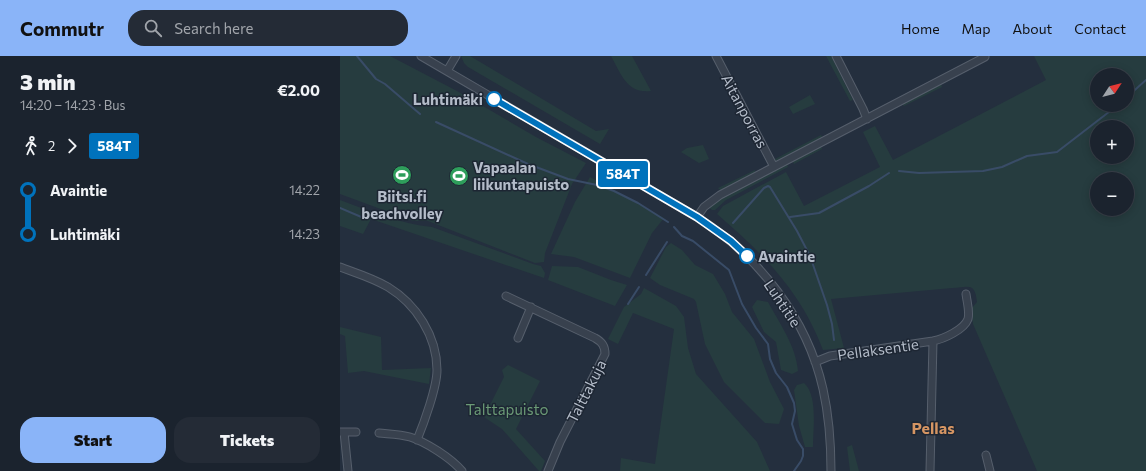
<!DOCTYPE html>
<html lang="en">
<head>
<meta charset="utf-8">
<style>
  :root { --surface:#1b232e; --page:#242b36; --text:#f1f3f6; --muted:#a0a4aa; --line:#39404a; --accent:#8ab4f8 }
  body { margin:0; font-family:Commissioner,sans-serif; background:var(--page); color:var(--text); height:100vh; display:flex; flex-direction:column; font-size:15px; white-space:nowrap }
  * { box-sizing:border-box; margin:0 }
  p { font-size:13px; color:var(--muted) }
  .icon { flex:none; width:22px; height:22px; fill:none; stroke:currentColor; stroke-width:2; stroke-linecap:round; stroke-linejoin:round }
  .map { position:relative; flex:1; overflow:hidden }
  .side { display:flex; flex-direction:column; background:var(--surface); width:340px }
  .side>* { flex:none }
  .badge { padding:0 8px; border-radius:3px; font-size:14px; line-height:26px }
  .needle { width:26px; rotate:54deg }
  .tools { position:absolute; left:750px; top:12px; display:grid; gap:8px }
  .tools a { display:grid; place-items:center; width:44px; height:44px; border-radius:50%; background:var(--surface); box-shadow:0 2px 10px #0003,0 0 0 1px var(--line); font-size:20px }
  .map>.badge { position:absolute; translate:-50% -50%; box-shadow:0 0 0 2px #fff }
  .legs { display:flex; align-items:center; gap:6px; height:44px; padding:0 20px; font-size:13px }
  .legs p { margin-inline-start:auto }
  .head { display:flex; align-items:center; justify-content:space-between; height:68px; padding:0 20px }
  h1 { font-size:22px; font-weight:800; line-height:30px }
  .primary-button { display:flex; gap:8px; margin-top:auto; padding:8px 20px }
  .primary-button a { flex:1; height:46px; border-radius:16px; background:var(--accent); color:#111; font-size:16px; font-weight:800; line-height:46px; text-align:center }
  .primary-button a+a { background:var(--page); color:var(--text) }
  ul { padding:0 20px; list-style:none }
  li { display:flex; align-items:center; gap:14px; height:44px; font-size:15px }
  li i { display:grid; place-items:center; width:6px; height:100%; margin:0 5px; background:currentColor }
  li i::after { content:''; width:10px; height:10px; margin:-5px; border:3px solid; border-radius:50%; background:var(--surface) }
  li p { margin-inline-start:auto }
  li:first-child i { background:linear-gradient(#0000 50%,currentColor 0) }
  li:last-child i { background:linear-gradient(currentColor 50%,#0000 0) }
  header { display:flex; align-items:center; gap:24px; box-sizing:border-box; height:56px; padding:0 20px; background:var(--accent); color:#111 }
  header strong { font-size:19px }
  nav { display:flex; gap:22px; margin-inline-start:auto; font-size:14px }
  .search { width:280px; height:36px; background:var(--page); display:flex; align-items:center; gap:10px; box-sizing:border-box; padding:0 14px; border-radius:16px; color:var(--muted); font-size:15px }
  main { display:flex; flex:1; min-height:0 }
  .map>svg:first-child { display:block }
</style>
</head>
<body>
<header>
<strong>Commutr</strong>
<div class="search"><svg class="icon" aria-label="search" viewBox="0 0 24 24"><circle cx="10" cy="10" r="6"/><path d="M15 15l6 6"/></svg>Search here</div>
<nav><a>Home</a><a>Map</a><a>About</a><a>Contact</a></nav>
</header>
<main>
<section class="side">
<div class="head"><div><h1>3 min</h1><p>14:20 – 14:23 · Bus</p></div><b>€2.00</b></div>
<div class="legs"><svg class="icon" aria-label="walk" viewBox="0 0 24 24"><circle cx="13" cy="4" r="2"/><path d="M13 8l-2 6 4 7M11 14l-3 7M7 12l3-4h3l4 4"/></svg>2<svg class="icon" aria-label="forward" viewBox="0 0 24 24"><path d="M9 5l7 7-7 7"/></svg><b class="badge" style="background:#0072bc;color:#fff">584T</b></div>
<ul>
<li><i style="color:#0072bc"></i><b>Avaintie</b><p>14:22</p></li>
<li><i style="color:#0072bc"></i><b>Luhtimäki</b><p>14:23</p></li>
</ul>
<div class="primary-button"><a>Start</a><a>Tickets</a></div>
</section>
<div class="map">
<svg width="806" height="415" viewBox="0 0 806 415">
  <rect width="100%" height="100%" fill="#242f3e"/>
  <path fill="#263c3f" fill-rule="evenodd" d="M0,0h50l67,35 79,46 50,26 -14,21 -27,69 -1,9 -9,1 -107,-42h-15l-73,-27z
    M121,0h9l126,75 13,-2 -9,15 -132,-77 -4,-4z
    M271,0h21l19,35c-24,3 -30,-17 -40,-35z
    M486,0h5l22,44 -3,1z
    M694,0h112v415h-109l-64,-147 -2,-15 6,-7c-2,-20 -8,-15 -25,-14l-121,11 13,49 -21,2c-22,-59 -60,-96 -106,-136l6,-8 63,-34 18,34 76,-39 -17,-35 12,-6 18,34 153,-80zM757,19h30v30h-30zM757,71h30v30h-30zM757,123h30v30h-30z
    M601,28l1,3 -38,19 -1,-1v-1z
    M470,39l5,9 -22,10 -4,-7z
    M481,79l2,3 -45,23 -5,-1z
    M363,89l6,14 -10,4 -18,-11 6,-4z
    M481,90l1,3 -28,15 -1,-2 -1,-1z
    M447,107l1,4 -62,33 -11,10h-3l-4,-3 10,-8z
    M415,114v3l-34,18 -3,-3z
    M250,121l74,41 -12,15 -22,45 -56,-21 -23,-3 24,-52z
    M0,144c30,11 60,24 92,27l101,37 8,2 4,7 -1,5 -173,-59 -8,15 -23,-8z
    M331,187l11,7 13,15 18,9 12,20 7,18 22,27 16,43 14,27 -5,15 -14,-1 -41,-41 -19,-38 -9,-42 -2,-3 -34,-14 -10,-7 16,-31z
    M212,210l26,1 33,13 16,5 -12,21 -67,-26z
    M304,232l32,18 8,11 4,31 8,26 61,68 13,29h-150l1,-13 34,6 19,-135 -41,-16 -15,31 -10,-5 16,-32 17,-13z
    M417,244l11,2c12,22 28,44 30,69l-6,3 -11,-4 -5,-28 -12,-10 -12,-25z
    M0,271l41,10 1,33 49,-2 -2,16 -65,-13 -16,2 -3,-37 -5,-2z
    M168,309l32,16 -24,48 29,32 -4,10h-2l-37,-42 -18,-12 20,-40 -2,-7z
    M464,327c14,12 9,46 9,64h-8l-6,-21 -5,-36 3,-5z
    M512,389l7,26h-9l-3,-24z"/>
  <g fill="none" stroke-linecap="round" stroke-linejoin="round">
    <path stroke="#394c67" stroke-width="2" d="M17,0l19,23 9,5 35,30
      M787,41l19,-17
      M96,66l92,42 40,15 29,6 17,6 24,12 30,19
      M559,115l20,2 64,-2 19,-4 25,-11 30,-4 61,-47
      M0,152l26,11
      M450,161l29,-4 50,-27 20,-13
      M393,167l31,-35 4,-2 2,1 27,44 13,25 17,49 5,19 2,16
      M334,171l8,9 11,5 36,29 13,34 14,24 12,16 2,15 6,14 11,14 7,16 1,8 -3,13 5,16 6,9v7l-2,5 -7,10
      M306,219l21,-33
      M288,248l11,-17"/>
    <g stroke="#565f6c" stroke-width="9">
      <path id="minor" d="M81,0l276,161c62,39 110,101 126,172 6,27 8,54 8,82
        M376,0l58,111
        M496,0l27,53 4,10
        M107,15l9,-15
        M357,161l7,-10 16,-12 265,-138
        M0,211c16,6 33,11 48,20 28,17 49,49 49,83 0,17 -13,53 -20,70
        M166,240l89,42c7,4 10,8 10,16l-45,88 -12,29
        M178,282l13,-31
        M475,306l15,-6 103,-15c10,-2 31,-11 35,-22 2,-7 -1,-17 -2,-25
        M0,376h16
        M4,376l4,39
        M39,377c10,1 21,1 31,4 16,5 41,21 52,34
        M646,399l4,16
        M590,415l3,-130"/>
    </g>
    <use href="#minor" stroke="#38414e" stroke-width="7"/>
  </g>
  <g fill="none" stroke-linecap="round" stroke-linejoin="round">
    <g stroke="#fff" stroke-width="9">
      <path id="line-1" d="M154,43l203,118 34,24 16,15"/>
    </g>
    <use href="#line-1" stroke="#0072bc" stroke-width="6"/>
  </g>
  <defs>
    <g id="stadium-disc" transform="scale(1)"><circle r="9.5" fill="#2e9e5b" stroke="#1d2633"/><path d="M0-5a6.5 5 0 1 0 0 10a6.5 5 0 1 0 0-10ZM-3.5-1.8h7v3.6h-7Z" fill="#fff"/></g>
  </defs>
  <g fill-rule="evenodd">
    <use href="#stadium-disc" x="62" y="119"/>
    <use href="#stadium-disc" x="119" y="120"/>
  </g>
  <g fill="#fff" stroke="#0072bc" stroke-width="2">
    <circle cx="154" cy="43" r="7"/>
    <circle cx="407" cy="200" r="7"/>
  </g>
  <g text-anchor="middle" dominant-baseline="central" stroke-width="3" stroke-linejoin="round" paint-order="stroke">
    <g font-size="15" font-weight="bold" fill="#b4bcc9" stroke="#1d2633" text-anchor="end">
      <text x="143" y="43">Luhtimäki</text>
      <text x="418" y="200" text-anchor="start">Avaintie</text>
    </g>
    <g font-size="15" fill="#b4bcc9" stroke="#1d2633">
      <text transform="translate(405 55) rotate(62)">Aitanporras</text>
      <text transform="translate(443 247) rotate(56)">Luhtitie</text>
      <text transform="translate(538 293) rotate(-8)">Pellaksentie</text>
      <text transform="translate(246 335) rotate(-63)">Talttakuja</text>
    </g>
    <g font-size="15" font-weight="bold" fill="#b4bcc9" stroke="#1d2633" text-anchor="start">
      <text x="133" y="111">Vapaalan<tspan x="133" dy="17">liikuntapuisto</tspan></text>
      <text x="62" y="140" text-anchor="middle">Biitsi.fi<tspan x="62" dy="17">beachvolley</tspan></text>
    </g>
    <g font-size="15" fill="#6b9a76" stroke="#1d2633">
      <text x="167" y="353">Talttapuisto</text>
    </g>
    <g font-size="16" font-weight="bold" fill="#d59563" stroke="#1d2633">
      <text x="593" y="371">Pellas</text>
    </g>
  </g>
</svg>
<div class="tools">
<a><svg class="needle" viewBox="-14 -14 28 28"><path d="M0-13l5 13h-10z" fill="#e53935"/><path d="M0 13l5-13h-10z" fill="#a0a4aa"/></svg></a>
<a>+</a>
<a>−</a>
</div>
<b class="badge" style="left:283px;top:118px;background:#0072bc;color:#fff">584T</b>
</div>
</main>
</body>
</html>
